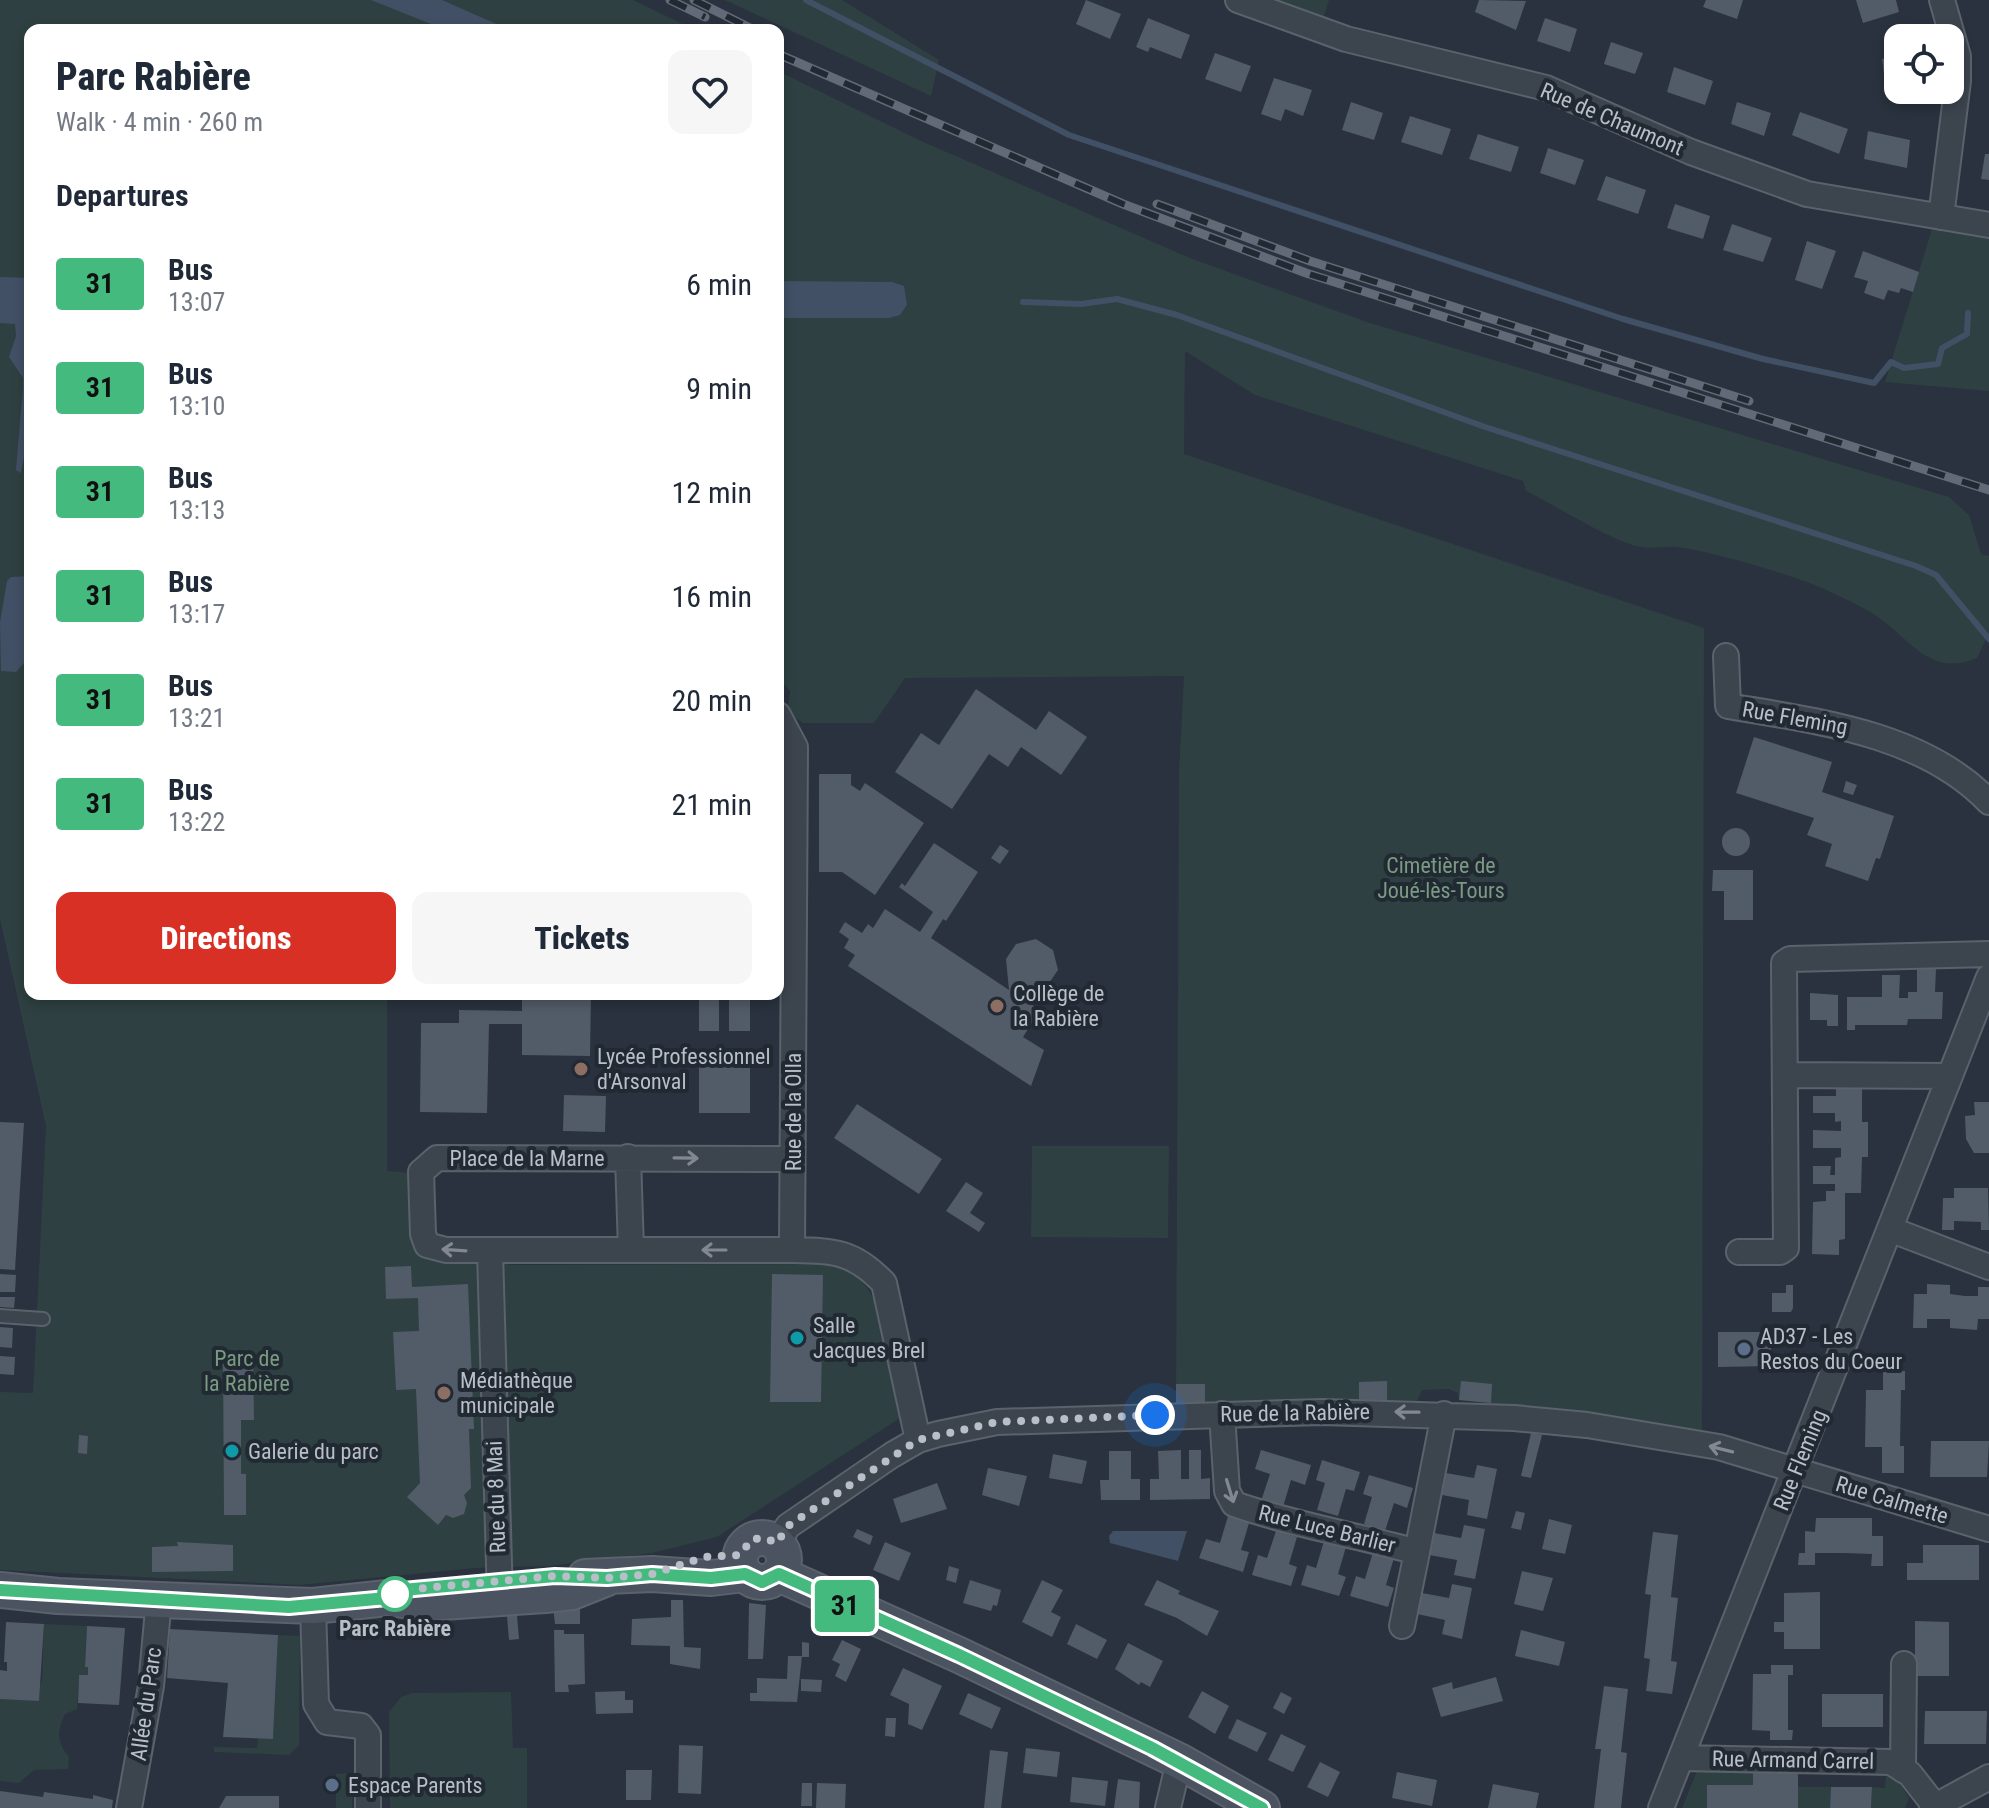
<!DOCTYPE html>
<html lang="en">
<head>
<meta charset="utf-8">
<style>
  :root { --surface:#fff; --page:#f6f6f7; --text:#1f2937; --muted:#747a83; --accent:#d93025 }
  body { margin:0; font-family:"Roboto Condensed",sans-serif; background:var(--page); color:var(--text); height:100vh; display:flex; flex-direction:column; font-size:30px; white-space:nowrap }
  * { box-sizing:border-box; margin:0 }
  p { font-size:26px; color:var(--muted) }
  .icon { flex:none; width:44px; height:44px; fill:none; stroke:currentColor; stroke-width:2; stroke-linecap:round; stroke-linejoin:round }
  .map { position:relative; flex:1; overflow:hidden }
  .panel { position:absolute; left:24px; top:24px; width:760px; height:976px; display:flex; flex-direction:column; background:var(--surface); border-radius:16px; box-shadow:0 4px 12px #0003 }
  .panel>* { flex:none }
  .badge { padding:0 16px; border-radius:6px; font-size:28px; line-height:52px }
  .tools { position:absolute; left:1884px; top:24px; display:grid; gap:16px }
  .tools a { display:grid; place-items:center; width:80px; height:80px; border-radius:16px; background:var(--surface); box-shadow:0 4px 12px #0003; font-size:40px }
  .you { position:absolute; width:40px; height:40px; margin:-20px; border:6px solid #fff; border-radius:50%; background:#1a73e8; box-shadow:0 0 0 12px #1a73e833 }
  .map>.badge { position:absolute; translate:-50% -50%; box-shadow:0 0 0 4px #fff }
  h2 { padding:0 32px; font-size:30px; line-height:72px }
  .round { display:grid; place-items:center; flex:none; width:84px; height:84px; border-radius:16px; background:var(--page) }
  .head { display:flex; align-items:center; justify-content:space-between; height:136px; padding:0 32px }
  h1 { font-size:38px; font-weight:800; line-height:60px }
  .primary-button { display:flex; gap:16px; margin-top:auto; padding:16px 32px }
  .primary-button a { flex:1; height:92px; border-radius:16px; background:var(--accent); color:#fff; font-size:32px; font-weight:800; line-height:92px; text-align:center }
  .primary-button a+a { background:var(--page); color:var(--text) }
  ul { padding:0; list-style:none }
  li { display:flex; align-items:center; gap:24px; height:104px; padding:0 32px }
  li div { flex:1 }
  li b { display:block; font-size:30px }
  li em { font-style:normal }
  li .badge { min-width:88px; font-weight:700; text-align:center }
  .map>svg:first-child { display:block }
</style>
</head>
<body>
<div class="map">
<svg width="1989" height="1808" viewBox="0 0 1989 1808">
  <rect width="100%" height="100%" fill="#29323e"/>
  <path fill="#2e4041" d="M0,0h633l62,30h-665v964h357v177l26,2 1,57 52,28 47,7 311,-1c17,3 33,10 44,25 15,21 25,99 32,129l-183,119 -65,16 -102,13 -75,2 -175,17 -300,-15v-178l33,1 13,-267 -46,-207z
    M725,0h117l97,60 -8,36z
    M1265,0h64l-7,23z
    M778,71l141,69 271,118 177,64 582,175 20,18 12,39 8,2v87l-3,-4 -9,19c-45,18 -61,-12 -94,-37 -13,-11 -32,-19 -48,-27 -35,-17 -119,-42 -158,-47 -12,-1 -24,2 -36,0 -29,-5 -86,-42 -115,-56l-3,-10 -268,-86 -70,-44 -1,103 520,174 -2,802 -243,-30 -1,-7 -9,-4 -27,1 -5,11 -241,3 3,-632 5,-96 -279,2 -31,45h-71l-16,-11 3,-21 -12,-14z
    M1932,229l57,10v152l-104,-9z
    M1032,1146h137l-1,92 -137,-1z
    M44,1624l43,2 -2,40 3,1v8h-9l-2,34 -12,5c-8,18 -9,27 4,43l-1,12 -34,1 -15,13 -19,-2v-82l42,-16z
    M278,1635l22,1 -1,109 -10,10 -75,-3v-5l43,1 1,-10 15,1z
    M511,1692l2,56h14v60h-137l-1,-96 12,-15 11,-4z
    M1697,1771l56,1v13h-45l-1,23h-25z
    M353,1773l-1,35h-16v-34z
    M1886,1774l10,4 13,20 -4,10h-34l1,-21 13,1z
    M1798,1787h33l-1,21h-32z"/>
  <path fill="#415065" d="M371,0h71l68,30h-64z
    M0,277l30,1v146l-9,49 -5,-3 7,-83v-9l-14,-21 7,-21 -1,-12 -15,-1z
    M778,281l114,1 12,4 3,19 -7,10 -11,3h-111z
    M30,576v80l-14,16 -15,-1 -1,-49 7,-41 4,-4z
    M1113,1531h74l-9,30 -68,-18 -1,-7z"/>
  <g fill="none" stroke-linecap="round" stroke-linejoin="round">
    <path stroke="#415065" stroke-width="6" d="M806,0l263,135 554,184 140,40 111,24 17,-21 13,6 34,-4 4,-16 25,-14 1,-21
      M1023,302l58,2 36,-5 60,16 308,112 431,139 20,9 53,64"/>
  </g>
  <path fill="#525b68" d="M1086,0l35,14 -11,25 -34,-15z
    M1479,0l47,1 -10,29 -41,-18z
    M1706,0h37l-6,19 -34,-12z
    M1856,0h40l3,12 -36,11z
    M1148,18l42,17 -9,24 -31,-12 -2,5 -12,-5z
    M1545,18l32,11 -7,23 -33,-11z
    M1611,42l32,11 -8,21 -31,-10z
    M1215,53l36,13 -10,26 -36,-13z
    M1898,57v31l-12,2 -4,-31z
    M1674,67l39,14 -8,24 -38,-13z
    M1274,78l38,12 -9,26 -18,-7 -4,12 -20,-7z
    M1351,102l32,11 -9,27 -32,-10z
    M1737,102l34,11 -7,23 -33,-12z
    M1800,112l48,17 -9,25 -47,-19z
    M1410,116l41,13 -9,26 -41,-13z
    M1868,131l42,9 -3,28 -43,-9z
    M1478,134l41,13 -8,25 -42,-13z
    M1548,148l36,12 -9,25 -35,-12z
    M1985,154h4v26l-8,-1z
    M1606,176l40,14 -8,24 -41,-14z
    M1675,204l35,12 -7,23 -36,-11z
    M1732,224l40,14 -9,24 -40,-12z
    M1807,241l29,10 -14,38 -27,-9z
    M1863,251l56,21 -6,20 -12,-4 -2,5 -11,-3 -4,10 -20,-7 4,-12 -14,-4z
    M976,689l60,41 13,-19 38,26 -26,38 -40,-28 -13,20 -19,-13 -37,55 -57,-37 26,-39 18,12z
    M1754,737l78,25 -10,30 72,24 -14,43 -4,-1 -8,23 -43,-15 7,-22 -25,-9 7,-17 -78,-25z
    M819,774h32v11l9,6 5,-8 59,40 -49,72 -33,-23h-23z
    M1846,781l11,4 -4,10 -10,-3z
    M1722 842a14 14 0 1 1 28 0a14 14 0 1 1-28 0Z
    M934,843l44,29 -32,49 -3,-2 -12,19 78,52 -3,-31 10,-15 20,-5 17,11 5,20 -11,16 -30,9 23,15 -17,27 21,13 -13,36 -183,-120 7,-11 -11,-7 5,-9 -10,-7 6,-10 17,11 6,-9 5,4 12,-19 35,23 13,-20 -34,-25 3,-4 3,3z
    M1000,845l9,6 -9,13 -9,-6z
    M1713,870h40v50h-29v-29h-12z
    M1917,968h19l-1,24h8l-1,27h-34l-1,6h-52v5h-8v-33h35v-22h18l-1,23h9v-6h9z
    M1810,993l28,2v31h-11v-6h-17z
    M522,994h69l-1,62 -68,-1v-31h-33l-2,89 -67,-1 1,-89h38v-13l63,1z
    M699,997h20v34h-20z
    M729,997h21v34h-21z
    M699,1051h51v62h-51z
    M1836,1087h26v35h6v35h-6l-1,36h-16v46l-6,1v15l-27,-1 1,-52 13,-1v-10h9v-7h-22v-18h18l-1,9h5v-17l6,-1v-9h-28v-18l28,1v-10l-6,1v-9h-22v-17h23z
    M564,1095l42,1 -1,36 -42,-1z
    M1974,1102h15v51h-15l-8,-14 -1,-23 10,-1z
    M857,1104l85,55 -23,35 -85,-56z
    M0,1122l24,1 -9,147 -15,-1z
    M966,1182l17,11 -13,20 15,10 -6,9 -33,-21z
    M1954,1188h34l1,42h-8v-8l-27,-1v9h-12l1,-32h11z
    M411,1266l1,21 56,-3 6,145h-5l2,59 -7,7 3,8 -3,11 -11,4 -7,-3 -8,10 -31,-28 13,-14 -4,-94 -20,1 -3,-58 26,-1 -1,-33 -32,1 -1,-32z
    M0,1274l16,1 -1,17h-15z
    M772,1274l51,1 -2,127h-51z
    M1927,1284l23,1v9l15,2h13v-9h11v32h-11l-1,11 -27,-2v-9h-23v9h-14l1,-34h13z
    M1786,1285h7v23l-2,4h-19v-19h14z
    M0,1297h15l-1,11 -14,-1z
    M0,1327l13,1 -1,20 -12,-1z
    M1718,1332h53v34l-53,1z
    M223,1354h30l1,66h-13v54h5v41h-22z
    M0,1356l15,1 -1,18 -14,-1z
    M1883,1370l22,1v19h-4l-1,56h4v27h-22v-26h-17l1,-57h17z
    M1387,1381v20l-28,1v-20z
    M1461,1381l31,3 -1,19 -32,-3z
    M1176,1384h29v20h-29z
    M1531,1433l11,2 -11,43 -10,-2z
    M79,1435l9,1 -1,18 -9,-1z
    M1931,1441h58l-2,36h-57z
    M1181,1450v29h8v-29h12v29l9,-1v21l-60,1v-21h9l-1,-28z
    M1261,1450l50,15 -6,20 -14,-5 -8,27 -22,-6 9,-27 -15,-5z
    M1109,1451h22v28h9v21h-39l-1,-20h9z
    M1053,1454l34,7 -5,23 -33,-6z
    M1322,1460l38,12 -6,19 -8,-2 -8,27 -21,-6 8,-27 -9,-3z
    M1477,1465l20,4 -10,50 -20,-4 2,-15 -27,-5 4,-22 28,5z
    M988,1468l39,8 -8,30 -37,-11z
    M1369,1475l44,13 -6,20 -13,-5 -9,28 -21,-7 8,-27 -9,-3z
    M937,1483l10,26 -46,14 -8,-24z
    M1516,1511l9,2 -4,17 -10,-2z
    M1228,1516l21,7 -8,27 8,2 -6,20 -44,-14 7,-19 14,4z
    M1816,1518h56v18h11v30h-12l1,-12 -28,-1h-29v12h-17l1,-12h6v-22l10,1z
    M1549,1519l23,6 -7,29 -23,-5z
    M1464,1525l21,4 -10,50 -21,-4 3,-15 -28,-5 5,-22 27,5z
    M857,1529l16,7 -3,9 -17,-8z
    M1276,1531l21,6 -8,27 8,3 -6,19 -39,-11 6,-20 9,3z
    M1653,1532l25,3 -7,62 7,1 -7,63 6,1 -5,32 -26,-3 4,-32 -6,-1 7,-63 -6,-1z
    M1324,1541l22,6 -8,27 8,3 -7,19 -38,-11 6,-20 9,3z
    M177,1542l56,3v26l-81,1v-25l26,-1z
    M885,1542l26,11 -12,28 -26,-11z
    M1923,1545h56v35h-72v-17h16z
    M1373,1552l21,6 -8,27 8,3 -6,19 -38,-11 6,-20 9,3z
    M949,1566l10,3 -3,14 -10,-3z
    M1522,1571l31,7 -10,33 -29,-7z
    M970,1580l31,10 -4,16 -4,-1 -2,6 -28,-8z
    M1042,1580l21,10 -12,22 10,5 -9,20 -30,-15z
    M1157,1580l23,11 -2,3 41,17 -12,25 -30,-18 -33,-13z
    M1452,1584l20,4 -10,51 -20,-5 3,-14 -28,-6 5,-21 27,5z
    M1820,1592v57h-36v-17h-10v-10h10v-29z
    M671,1600h12l1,47 17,1 -1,21 -30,-5v-18l-39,-1 1,-26 39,-2z
    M749,1603l17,2 -3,54h-15z
    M580,1605v19h-25l-2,-18z
    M517,1615l2,24 -10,1 -2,-24z
    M1915,1621l34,1v54h-34z
    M6,1622l38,2 -5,77 -39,-2v-29l7,1v-9h-3z
    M1076,1624l31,16 -10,19 -30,-15z
    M87,1626l38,2 -6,77 -41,-2 1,-28h9v-8h-3z
    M170,1629l108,6 -5,104 -50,-2 5,-54 -61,-5z
    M554,1630h10v4h20l1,50 -17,1 1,7h-14z
    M1521,1630l44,12 -6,24 -44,-10z
    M842,1640l19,9 -15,33 -11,-6 5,-12 -8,-4z
    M802,1642l7,1v14h-7z
    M1128,1643l35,18 -13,26 -9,-5 -2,3 -24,-16z
    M788,1656h14l-5,46 -47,-1v-8h7v-15l30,1z
    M1771,1665h22v10h-5v55h5l-1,10h-22v-9l-18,-1 1,-56h18z
    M903,1668l39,18 -20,44 -14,-6 1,-20 -19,-9z
    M1496,1677l7,24 -62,16 -9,-29 20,-6 1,7z
    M801,1679l21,1 -1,12 -20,-1z
    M1604,1686l24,3 -7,63 6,1 -6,55h-27l7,-59h-6z
    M625,1691v9h8v13l-37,1 -1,-22z
    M1202,1691l27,15 -14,28 -27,-17z
    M1281,1692l11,6 -8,16 -11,-6z
    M968,1693l33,15 -9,21 -33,-15z
    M1822,1694h61v33h-61z
    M1925,1711h62l-1,33h-62z
    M886,1718h10l-1,19 -10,-1z
    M1237,1719l30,14 -10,19 -29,-14z
    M1281,1734l25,12 -13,26 -25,-12z
    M679,1745l24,1 -2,48 -23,-1z
    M1026,1748l34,4 -3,25 -34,-4z
    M990,1750l18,2 -7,56h-17z
    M1320,1762l20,10 -12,25 -21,-10z
    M626,1770h26l-1,30h-25z
    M1397,1772l40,8 -5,26 -40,-8z
    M1753,1772h45v36h-91v-23h46z
    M1072,1777l36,4 -3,25 -35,-4z
    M1118,1779l22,3 -1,26h-25z
    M802,1783h10v23h-11z
    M817,1783l29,1 -1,24h-29z
    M1493,1784l46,9 -3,15h-48z
    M1831,1787h41l-1,21h-41z
    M0,1791l43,6 1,-5 49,7v-4l20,5 -1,8h-112z
    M226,1796h53v12h-60z"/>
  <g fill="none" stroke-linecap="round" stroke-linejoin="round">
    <g stroke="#5a626c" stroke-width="16">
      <path id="lane" d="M0,1316l43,3"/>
    </g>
    <g stroke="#5a626c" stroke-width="28">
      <path id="street" d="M1238,0l108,39 200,49 145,64 116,42 182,31
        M1941,217l17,-136v-25l-16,-56
        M1726,656l2,50c88,15 195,27 261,96
        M778,715l17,32 -3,503c43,1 61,1 92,33l34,157
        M1785,1075l165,1
        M628,1157l3,93
        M1892,1230l97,37
        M792,1250h-346l-19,-5 -4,-11 -2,-62 16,-14 355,1
        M490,1251l10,348
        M1739,1252h41l6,-4 -2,-285 6,-4 199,-5
        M1222,1414l5,77 7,13c60,21 122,31 183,48l27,-138
        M777,1543l11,-17 104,-71 26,-15 20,-6 59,-12 325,-10 192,6 73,7 132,22 270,82
        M313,1606l3,98 11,18 34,4 7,9v73
        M1402,1626l15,-74
        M1681,1758l210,4 19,12 25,32
        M1903,1770l1,-106
        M129,1808l22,-122 8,-87
        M1168,1808l11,-47
        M1661,1808l328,-831
        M1932,1808l57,-31"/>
    </g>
    <g stroke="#5a626c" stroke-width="38">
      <path id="secondary" d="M740 1560a22 22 0 1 1 44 0a22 22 0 1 1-44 0Z
        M779,1574l180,81 220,106 83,47
        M585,1577l67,-3 59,4 34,-4
        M0,1590l58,6 255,10 74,-8 41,5 117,-8 27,-3 35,-14"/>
    </g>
    <use href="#lane" stroke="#3c444e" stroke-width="12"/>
    <use href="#street" stroke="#3c444e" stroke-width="24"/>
    <use href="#secondary" stroke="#4b5360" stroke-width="34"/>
    <g stroke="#616a76" stroke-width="9">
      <path id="rail" d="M670,0l35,17
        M694,0l60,30
        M778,54l345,150 183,69 683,217
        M1157,204l153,57 439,140"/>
    </g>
    <use href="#rail" stroke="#212933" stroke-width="6" stroke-dasharray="18" stroke-linecap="butt"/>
  </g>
  <defs><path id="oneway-shaft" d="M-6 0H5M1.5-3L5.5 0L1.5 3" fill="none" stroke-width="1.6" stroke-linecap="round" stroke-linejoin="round" transform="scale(2)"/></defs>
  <g stroke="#818892">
    <use href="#oneway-shaft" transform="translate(686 1158) rotate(1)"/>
    <use href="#oneway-shaft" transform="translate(454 1250) rotate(-176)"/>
    <use href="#oneway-shaft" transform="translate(714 1250) rotate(180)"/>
    <use href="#oneway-shaft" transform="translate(1407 1412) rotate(-179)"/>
    <use href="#oneway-shaft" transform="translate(1721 1449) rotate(-166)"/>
    <use href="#oneway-shaft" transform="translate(1230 1491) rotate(73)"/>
  </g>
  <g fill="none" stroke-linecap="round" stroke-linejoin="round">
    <g stroke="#fff" stroke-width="18">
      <path id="line" d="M0,1590l289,17 98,-9 16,-8 152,-14 52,2 45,-4 59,4 34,-4 17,8 17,-8 180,81 193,93 110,60"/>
    </g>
    <use href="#line" stroke="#44ba7f" stroke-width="12"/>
    <path stroke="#b9bfc9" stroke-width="8" stroke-dasharray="0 14.4" d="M395,1594l8,-4 152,-14 52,2 45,-4 53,-17 35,-2 12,-16 13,-1 12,5 11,-17 130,-86 79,-18 158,-7"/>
  </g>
  <g fill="#8d6e63" stroke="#212933" stroke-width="3">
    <circle cx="997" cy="1006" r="8"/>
    <circle cx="581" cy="1069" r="8"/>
    <circle cx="444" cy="1393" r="8"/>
  </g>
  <g fill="#0f9aa8" stroke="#212933" stroke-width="3">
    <circle cx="797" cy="1338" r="8"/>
    <circle cx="232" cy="1451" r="8"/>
  </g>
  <g fill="#5c6f8a" stroke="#212933" stroke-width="3">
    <circle cx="1744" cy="1349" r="8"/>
    <circle cx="332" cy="1785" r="8"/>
  </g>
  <circle fill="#fff" stroke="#44ba7f" stroke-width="4" cx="395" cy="1594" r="16"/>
  <g text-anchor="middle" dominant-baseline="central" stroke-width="8" stroke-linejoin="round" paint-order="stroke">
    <g font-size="22" fill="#b9bfc9" stroke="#212933">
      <text transform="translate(1612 119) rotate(23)">Rue de Chaumont</text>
      <text transform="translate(1795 718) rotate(10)">Rue Fleming</text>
      <text transform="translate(793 1112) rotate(-90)">Rue de la Olla</text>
      <text x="527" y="1158">Place de la Marne</text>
      <text transform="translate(1295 1413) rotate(-1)">Rue de la Rabière</text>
      <text transform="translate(1800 1460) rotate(-68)">Rue Fleming</text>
      <text transform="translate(496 1497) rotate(-92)">Rue du 8 Mai</text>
      <text transform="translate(1892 1500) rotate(17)">Rue Calmette</text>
      <text transform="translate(1327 1529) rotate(14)">Rue Luce Barlier</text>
      <text transform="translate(146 1704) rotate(-82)">Allée du Parc</text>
      <text transform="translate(1793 1760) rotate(1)">Rue Armand Carrel</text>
    </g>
    <g font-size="22" fill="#7a9b82" stroke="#212933">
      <text x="1441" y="865">Cimetière de<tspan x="1441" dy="25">Joué-lès-Tours</tspan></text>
      <text x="247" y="1358">Parc de<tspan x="247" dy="25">la Rabière</tspan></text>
    </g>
    <g font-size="22" fill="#b9bfc9" stroke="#212933" text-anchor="start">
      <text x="1013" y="993">Collège de<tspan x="1013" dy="25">la Rabière</tspan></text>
      <text x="597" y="1056">Lycée Professionnel<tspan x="597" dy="25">d'Arsonval</tspan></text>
      <text x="813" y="1325">Salle<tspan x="813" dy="25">Jacques Brel</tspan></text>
      <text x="1760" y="1336">AD37 - Les<tspan x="1760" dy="25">Restos du Coeur</tspan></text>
      <text x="460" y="1380">Médiathèque<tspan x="460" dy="25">municipale</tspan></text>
      <text x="248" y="1451">Galerie du parc</text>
      <text x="348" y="1785">Espace Parents</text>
    </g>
    <g font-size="22" font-weight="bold" fill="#b9bfc9" stroke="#212933">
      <text x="395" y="1628">Parc Rabière</text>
    </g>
  </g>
</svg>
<div class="tools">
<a><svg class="icon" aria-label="locate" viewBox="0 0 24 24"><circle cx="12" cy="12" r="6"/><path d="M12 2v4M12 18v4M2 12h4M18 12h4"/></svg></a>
</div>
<div class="you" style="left:1155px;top:1415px"></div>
<b class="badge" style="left:845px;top:1606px;background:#44ba7f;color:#111">31</b>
<section class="panel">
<div class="head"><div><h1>Parc Rabière</h1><p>Walk · 4 min · 260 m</p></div><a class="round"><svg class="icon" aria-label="heart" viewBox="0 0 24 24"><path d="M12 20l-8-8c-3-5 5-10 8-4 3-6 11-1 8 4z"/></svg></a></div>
<h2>Departures</h2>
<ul>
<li><span class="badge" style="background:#44ba7f;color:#111">31</span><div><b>Bus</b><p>13:07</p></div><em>6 min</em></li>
<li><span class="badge" style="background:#44ba7f;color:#111">31</span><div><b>Bus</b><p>13:10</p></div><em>9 min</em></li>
<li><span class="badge" style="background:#44ba7f;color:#111">31</span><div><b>Bus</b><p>13:13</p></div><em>12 min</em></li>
<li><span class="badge" style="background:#44ba7f;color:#111">31</span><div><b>Bus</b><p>13:17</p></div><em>16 min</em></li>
<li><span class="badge" style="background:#44ba7f;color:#111">31</span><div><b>Bus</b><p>13:21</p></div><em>20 min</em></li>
<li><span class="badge" style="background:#44ba7f;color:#111">31</span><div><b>Bus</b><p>13:22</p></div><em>21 min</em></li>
</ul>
<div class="primary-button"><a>Directions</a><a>Tickets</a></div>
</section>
</div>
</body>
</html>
